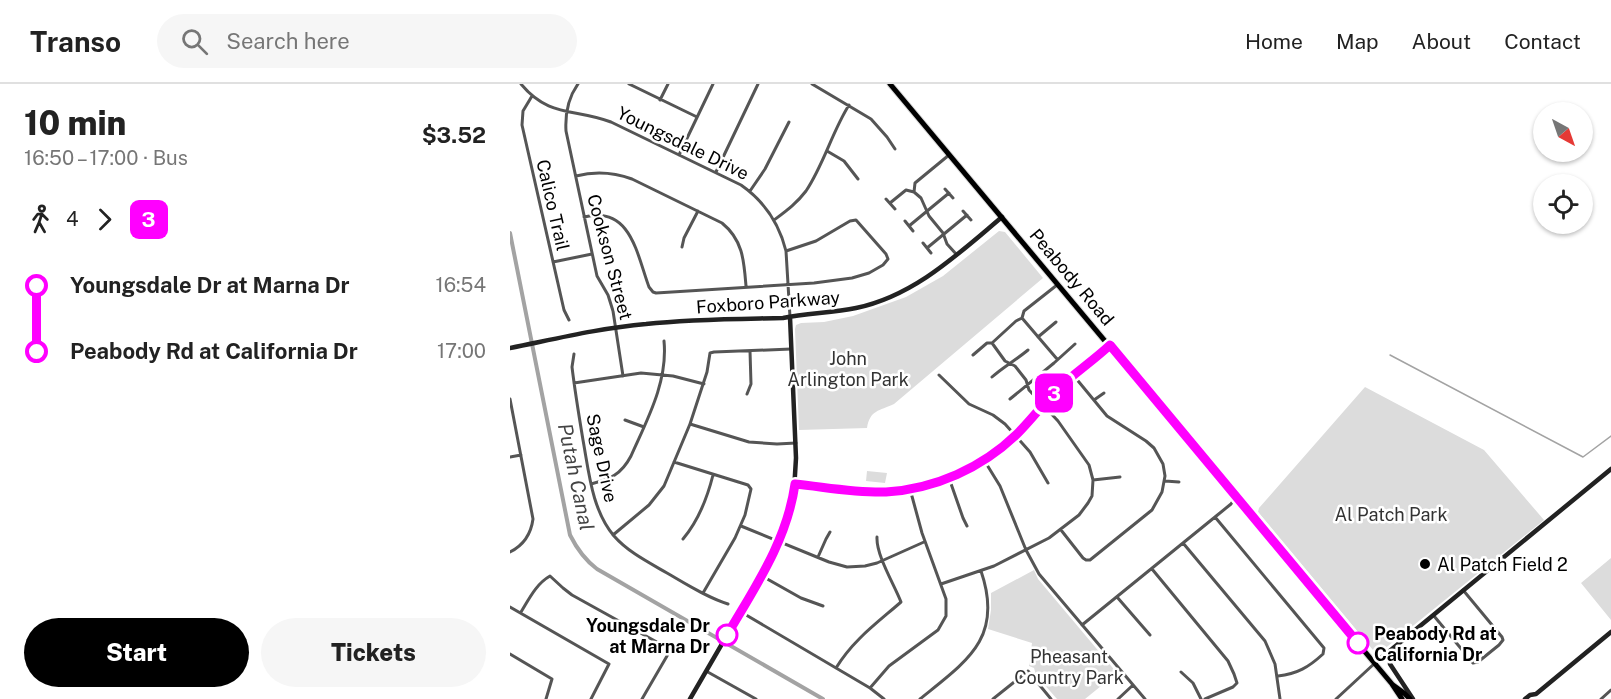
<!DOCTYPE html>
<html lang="en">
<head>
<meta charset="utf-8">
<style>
  :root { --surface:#fff; --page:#f6f6f6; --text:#222; --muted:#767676; --line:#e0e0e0; --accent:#000 }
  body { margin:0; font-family:"Public Sans",sans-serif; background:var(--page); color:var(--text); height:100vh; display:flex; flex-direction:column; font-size:22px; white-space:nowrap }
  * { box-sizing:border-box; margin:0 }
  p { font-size:20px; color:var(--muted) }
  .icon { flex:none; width:33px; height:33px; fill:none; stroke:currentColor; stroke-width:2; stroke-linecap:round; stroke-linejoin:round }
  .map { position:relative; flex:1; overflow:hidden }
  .panel { display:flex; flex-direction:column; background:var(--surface); width:510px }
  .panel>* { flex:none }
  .badge { padding:0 12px; border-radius:9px; font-size:21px; line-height:39px }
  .needle { width:39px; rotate:140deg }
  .controls { position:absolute; left:1023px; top:18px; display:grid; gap:12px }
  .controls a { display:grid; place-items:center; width:60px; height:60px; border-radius:50%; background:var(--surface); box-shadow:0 2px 4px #0004; font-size:30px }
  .map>.badge { position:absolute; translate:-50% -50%; box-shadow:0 0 0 3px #fff }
  .legs { display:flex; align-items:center; gap:9px; height:66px; padding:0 24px; font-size:20px }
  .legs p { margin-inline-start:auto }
  .overview { display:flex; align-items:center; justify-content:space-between; height:102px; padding:0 24px }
  h1 { font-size:33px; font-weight:800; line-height:45px }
  .cta { display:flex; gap:12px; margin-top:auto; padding:12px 24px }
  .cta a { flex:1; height:69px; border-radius:36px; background:var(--accent); color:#fff; font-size:24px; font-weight:800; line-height:69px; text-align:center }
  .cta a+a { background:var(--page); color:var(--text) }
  ul { padding:0 24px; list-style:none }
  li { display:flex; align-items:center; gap:21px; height:66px; font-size:22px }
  li i { display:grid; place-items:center; width:9px; height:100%; margin:0 8px; background:currentColor }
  li i::after { content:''; width:15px; height:15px; margin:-8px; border:4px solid; border-radius:50%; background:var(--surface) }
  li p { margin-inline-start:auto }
  li:first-child i { background:linear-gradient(#0000 50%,currentColor 0) }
  li:last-child i { background:linear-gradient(currentColor 50%,#0000 0) }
  header { display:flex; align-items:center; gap:36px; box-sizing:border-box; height:84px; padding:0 30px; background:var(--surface); border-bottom:2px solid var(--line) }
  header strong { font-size:28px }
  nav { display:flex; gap:33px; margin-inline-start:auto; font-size:21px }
  .search { width:420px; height:54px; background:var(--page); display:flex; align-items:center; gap:15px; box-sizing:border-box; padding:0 21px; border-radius:33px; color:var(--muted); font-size:22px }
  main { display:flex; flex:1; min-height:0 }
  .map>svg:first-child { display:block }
</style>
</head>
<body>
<header>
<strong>Transo</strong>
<div class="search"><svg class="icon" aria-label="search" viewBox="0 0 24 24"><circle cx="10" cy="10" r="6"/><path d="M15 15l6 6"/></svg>Search here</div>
<nav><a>Home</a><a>Map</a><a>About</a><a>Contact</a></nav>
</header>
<main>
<section class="panel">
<div class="overview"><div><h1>10 min</h1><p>16:50 – 17:00 · Bus</p></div><b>$3.52</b></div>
<div class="legs"><svg class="icon" aria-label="walk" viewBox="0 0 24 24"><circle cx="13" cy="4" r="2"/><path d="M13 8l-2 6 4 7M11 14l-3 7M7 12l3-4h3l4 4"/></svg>4<svg class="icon" aria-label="forward" viewBox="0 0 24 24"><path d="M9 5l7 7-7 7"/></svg><b class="badge" style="background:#f0f;color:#fff">3</b></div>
<ul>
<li><i style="color:#f0f"></i><b>Youngsdale Dr at Marna Dr</b><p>16:54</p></li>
<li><i style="color:#f0f"></i><b>Peabody Rd at California Dr</b><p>17:00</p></li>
</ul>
<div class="cta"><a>Start</a><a>Tickets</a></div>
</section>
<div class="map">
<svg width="1101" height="615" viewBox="0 0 1101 615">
  <rect width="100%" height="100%" fill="#fff"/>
  <path fill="#dcdcdc" d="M489,147l6,1 38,46 -149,126c-15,7 -24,6 -27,24l-68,2 -4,-101 1,-4 5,-2 23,-1 29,-6 53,-19 37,-21z
    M855,303l119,63 60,70 -161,130 -6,1 -1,1 -3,-2 -115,-138 1,-4z
    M357,387l20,2 -2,10 -19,-2z
    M1101,474v62l-30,-37z
    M524,486l4,9 79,94 -32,26h-28l-21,-24 -2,-7 -5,-2 3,-23 -44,-14 3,-19v-17z"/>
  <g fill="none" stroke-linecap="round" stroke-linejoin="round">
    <path stroke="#a3a3a3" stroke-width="1.5" d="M880,271l193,102 28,-21"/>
    <path stroke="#a3a3a3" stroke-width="4" d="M0,149l60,302c7,14 15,25 27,34l226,130"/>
    <g stroke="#dbdbdb" stroke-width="7">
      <path id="primary" d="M380,0l481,575 21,25 10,15
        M883,601l11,8 6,6"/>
    </g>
    <path stroke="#555" stroke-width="3" d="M11,0c28,34 54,24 90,38l130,63c23,16 38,38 45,66l4,66
      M68,0c-10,14 -13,30 -12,47l31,145 11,19 5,16 10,65
      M119,0l68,33
      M302,0l59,35 16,18 8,12
      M22,12l-9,15 -1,14 42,185 5,10
      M150,16l8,-16
      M317,67l17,10 14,18
      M169,71l34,-71
      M206,88l42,-88
      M66,92c19,-5 37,-4 56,3l90,44c21,17 22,38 24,63
      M435,105l8,9
      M240,107l15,-22 24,-47
      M404,108l7,6 8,18 14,17 4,11 10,11
      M376,115l9,10
      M380,119l16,-13 8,2 1,-9 34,-28
      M453,127l8,9
      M74,133c47,-12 53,38 65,70l4,5 3,1 158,-10 38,-5 17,-5 14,-8 5,-6 -2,-5 -30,-34 -6,1 -34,20 -30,10
      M264,136c12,-9 23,-17 32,-29 18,-27 26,-59 43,-86
      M395,137l8,10
      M399,142l40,-33
      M413,159l8,10
      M172,163l2,-9 14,-27
      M417,164l40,-33
      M43,178l39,-8
      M512,234l35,41
      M512,234l2,-7 33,-26
      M528,253l18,-15
      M64,270l-2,13c3,25 7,49 11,73 6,33 9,70 31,96 14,16 34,26 53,37 19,11 39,24 61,31
      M463,271l14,-12h5l24,-22 6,-3
      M429,291l30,29 24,11 12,9 25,28 18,31
      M482,293c11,-10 24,-17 36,-27
      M64,299l67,-10 32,3 31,8
      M237,310l4,-10 -1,-33
      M0,315l23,120c-2,15 -9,26 -23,33
      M500,315l44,-36 21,-19
      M584,316l10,-7
      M115,336l19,7
      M180,340l59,18 28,2 19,-1
      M0,373l11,-2
      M474,376l16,26 26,64 13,24 106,125
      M164,378l74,23 3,4 -6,26 -10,23 -32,55
      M439,394l14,40 4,8
      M583,396l27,-3
      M655,397l14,1
      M81,400c19,-5 30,-9 40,-28 16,-36 37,-74 33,-115
      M705,433l109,131 -1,6c-14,13 -26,20 -45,22
      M231,442l88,36 18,5 18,-1 12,-3 47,-21
      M551,446l22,28 3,2h4l62,-50 10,-18 3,-16 -2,-12 -9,-16 -8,-7 -39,-25 -33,-40
      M103,451l36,-30 15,-19 26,-62 17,-52 3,-19 4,-1 77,-3
      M173,455c16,-19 24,-40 30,-64
      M673,459l82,98 10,23 5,35
      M308,473l8,-18 4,-7
      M642,485l76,92 6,13 3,9 -4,4 -28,12
      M252,492l39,22 22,8
      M431,500l53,-18 55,-28 30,-23 9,-12 4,-7 1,-16 -4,-15 -31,-44 -29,-31 -3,-10 -11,-14 -10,-5 -13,-18
      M607,513l33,38
      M0,523l99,57 -18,35
      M11,528c8,-13 15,-28 29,-36l13,12 9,7 92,51 5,4 -2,6 -25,43
      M231,528l129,76 14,11
      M924,532l39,47 5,-1 21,-17 4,-5 -1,-3 -39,-47
      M572,541l133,-108 16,-13 4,-6
      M0,570l42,25 -6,20
      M326,584c17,-28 41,-45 65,-66 -7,-18 -25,-47 -24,-65
      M196,587l50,28
      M671,588l12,11 8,16
      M360,604l19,-22 49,-36 8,-14v-17l-24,-66 -12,-44
      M410,615c47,-38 84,-61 61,-128
      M483,615l35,-28 23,28
      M608,615l15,-14
      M826,615l39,-36
      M1091,615l10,-9"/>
    <path stroke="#222" stroke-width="4.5" d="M0,264c45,-9 90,-20 136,-24 45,-5 91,-5 137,-6 24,-5 49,-5 73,-10 58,-12 102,-54 146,-91
      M285,400c30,3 60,9 91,8 49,-3 96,-24 131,-58 14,-14 26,-30 40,-44 16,-16 36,-29 53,-45
      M889,562l-9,10v8l23,35
      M865,579l236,-194
      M180,615l83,-143 16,-41 5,-24 2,-33 -6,-141
      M1015,615l5,-4 6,-1 75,-62"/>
    <use href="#primary" stroke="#000" stroke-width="5"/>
  </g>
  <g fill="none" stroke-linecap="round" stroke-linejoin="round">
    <g stroke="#fff" stroke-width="14">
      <path id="line-1" d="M217,551c28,-48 60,-94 68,-151 30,3 60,9 91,8 49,-3 96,-24 131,-58 14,-14 26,-30 40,-44 16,-16 36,-29 53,-45l248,298"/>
    </g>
    <use href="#line-1" stroke="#f0f" stroke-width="9"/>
  </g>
  <circle fill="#000" stroke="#fff" stroke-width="2" cx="915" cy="480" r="6"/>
  <g fill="#fff" stroke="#f0f" stroke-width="3">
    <circle cx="217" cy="551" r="10"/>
    <circle cx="848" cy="559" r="10"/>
  </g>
  <g text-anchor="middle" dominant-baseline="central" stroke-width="5" stroke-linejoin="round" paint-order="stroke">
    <g font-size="18" fill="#000" stroke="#fff">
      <text transform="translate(173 59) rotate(26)">Youngsdale Drive</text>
      <text transform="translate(43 121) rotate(77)">Calico Trail</text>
      <text transform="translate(100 173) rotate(75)">Cookson Street</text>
      <text transform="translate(562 193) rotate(50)">Peabody Road</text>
      <text transform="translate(258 218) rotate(-4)">Foxboro Parkway</text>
      <text transform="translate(92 374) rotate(78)">Sage Drive</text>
    </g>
    <g font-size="18" fill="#333" stroke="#fff">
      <text x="338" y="274">John<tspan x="338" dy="21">Arlington Park</tspan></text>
      <text x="881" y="430">Al Patch Park</text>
      <text x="559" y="572">Pheasant<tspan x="559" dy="21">Country Park</tspan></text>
    </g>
    <g font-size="18" fill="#000" stroke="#fff" text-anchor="start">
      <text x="927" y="480">Al Patch Field 2</text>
    </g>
    <g font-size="18" font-weight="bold" fill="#000" stroke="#fff" text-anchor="end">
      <text x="200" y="541">Youngsdale Dr<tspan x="200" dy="21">at Marna Dr</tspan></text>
      <text x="864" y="549" text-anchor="start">Peabody Rd at<tspan x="864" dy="21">California Dr</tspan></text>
    </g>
    <g font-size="20" font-style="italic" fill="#444" stroke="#fff">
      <text transform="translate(66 393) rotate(78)">Putah Canal</text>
    </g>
  </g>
</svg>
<div class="controls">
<a><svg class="needle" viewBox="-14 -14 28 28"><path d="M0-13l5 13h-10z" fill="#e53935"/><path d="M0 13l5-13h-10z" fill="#767676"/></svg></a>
<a><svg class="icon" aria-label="locate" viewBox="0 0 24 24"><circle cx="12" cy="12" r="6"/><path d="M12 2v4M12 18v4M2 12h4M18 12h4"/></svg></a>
</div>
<b class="badge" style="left:544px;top:309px;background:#f0f;color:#fff">3</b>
</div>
</main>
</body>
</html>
